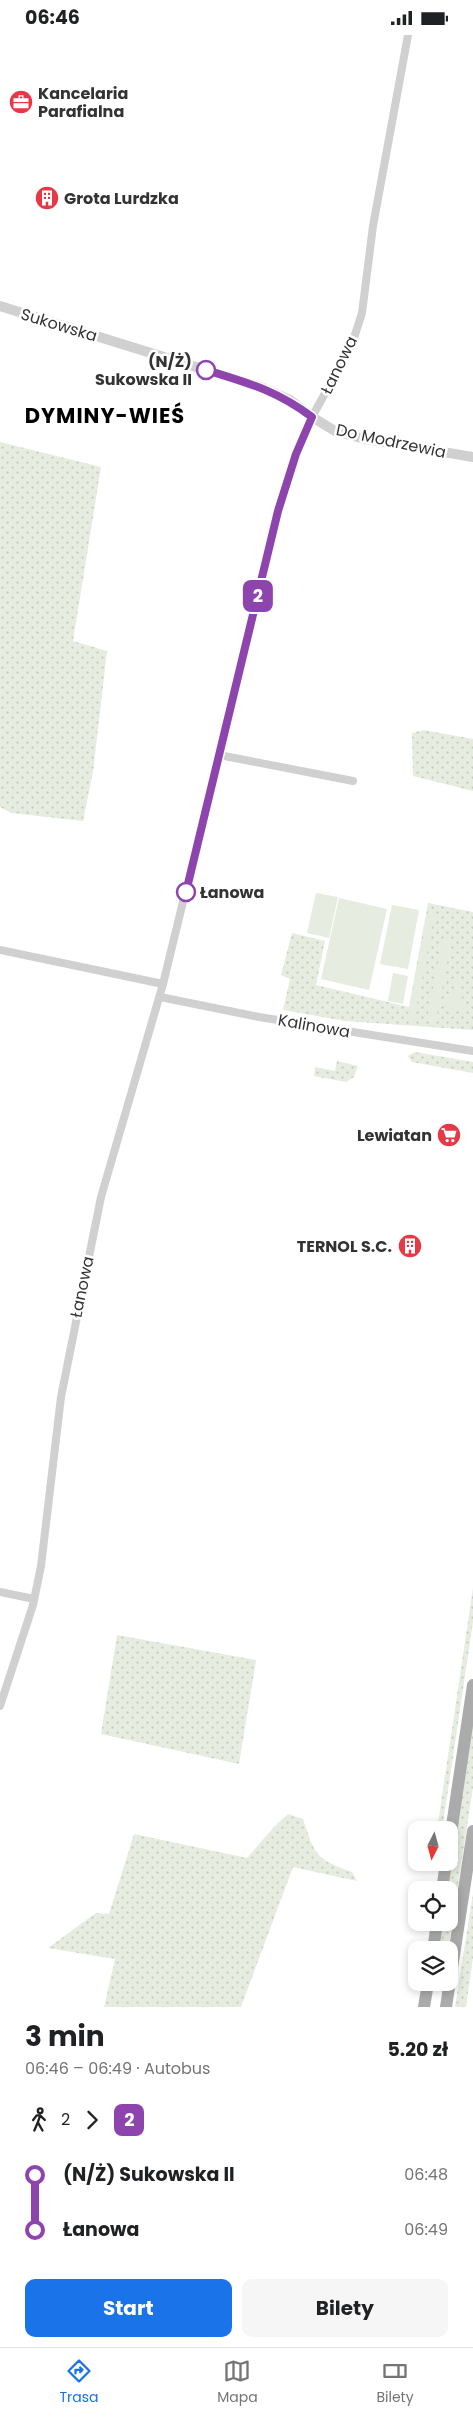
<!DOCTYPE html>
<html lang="pl">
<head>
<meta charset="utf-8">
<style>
  :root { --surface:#fff; --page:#f6f6f6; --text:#202124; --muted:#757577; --line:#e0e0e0; --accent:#1a73e8 }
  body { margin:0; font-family:Poppins,sans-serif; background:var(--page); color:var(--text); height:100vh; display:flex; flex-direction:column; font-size:19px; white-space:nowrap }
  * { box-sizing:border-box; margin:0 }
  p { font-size:16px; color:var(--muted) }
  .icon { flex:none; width:28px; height:28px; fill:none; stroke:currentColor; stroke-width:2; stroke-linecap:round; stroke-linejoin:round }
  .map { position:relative; height:1972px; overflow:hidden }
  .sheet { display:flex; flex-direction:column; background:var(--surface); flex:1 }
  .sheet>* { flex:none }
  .badge { padding:0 10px; border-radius:8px; font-size:18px; line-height:32px }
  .needle { width:32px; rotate:186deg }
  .fabs { position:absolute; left:408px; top:1786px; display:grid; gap:10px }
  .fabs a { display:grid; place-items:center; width:50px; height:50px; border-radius:10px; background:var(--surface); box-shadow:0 2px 8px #0003; font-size:25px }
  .map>.badge { position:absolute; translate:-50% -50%; box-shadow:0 0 0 2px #fff }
  .legs { display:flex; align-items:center; gap:8px; height:55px; padding:0 25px; font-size:16px }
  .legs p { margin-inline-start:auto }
  .summary { display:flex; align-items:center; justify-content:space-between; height:85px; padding:0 25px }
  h1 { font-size:28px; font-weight:700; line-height:38px }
  .action { display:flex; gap:10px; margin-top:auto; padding:10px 25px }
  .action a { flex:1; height:58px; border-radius:10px; background:var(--accent); color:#fff; font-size:20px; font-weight:700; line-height:58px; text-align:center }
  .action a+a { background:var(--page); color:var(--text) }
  ul { padding:0 25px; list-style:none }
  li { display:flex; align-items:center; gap:18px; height:55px; font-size:19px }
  li i { display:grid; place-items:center; width:8px; height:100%; margin:0 6px; background:currentColor }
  li i::after { content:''; width:12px; height:12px; margin:-6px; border:4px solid; border-radius:50%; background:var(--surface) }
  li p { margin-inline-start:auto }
  li:first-child i { background:linear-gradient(#0000 50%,currentColor 0) }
  li:last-child i { background:linear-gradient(currentColor 50%,#0000 0) }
  .status { display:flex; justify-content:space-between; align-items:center; height:35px; padding:0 25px; background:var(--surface); direction:ltr }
  .status svg { height:14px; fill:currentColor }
  .tab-bar { display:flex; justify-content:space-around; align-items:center; height:70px; border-top:1px solid var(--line); background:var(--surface); font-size:14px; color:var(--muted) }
  .tab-bar a { display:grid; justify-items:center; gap:2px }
  .tab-bar .selected { color:var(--accent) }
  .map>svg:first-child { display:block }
</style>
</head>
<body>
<div class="status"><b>06:46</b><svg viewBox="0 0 49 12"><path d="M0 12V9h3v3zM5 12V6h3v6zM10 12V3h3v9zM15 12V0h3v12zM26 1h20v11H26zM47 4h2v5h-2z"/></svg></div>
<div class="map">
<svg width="473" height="1972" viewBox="0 0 473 1972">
  <defs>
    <pattern id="grass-dots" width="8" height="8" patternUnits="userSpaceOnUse" patternTransform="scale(1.25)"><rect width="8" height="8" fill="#e6ecdf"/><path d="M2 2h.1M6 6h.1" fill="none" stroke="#c6cbc0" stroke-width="1.8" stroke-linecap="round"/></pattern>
  </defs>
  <rect width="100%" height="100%" fill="#fff"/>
  <path fill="url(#grass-dots)" d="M0,407l101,25 -28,174 34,10 -14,121 -10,49 -72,-8 -11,-6z
    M423,695l50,9v52l-60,-15 -1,-43z
    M428,868l45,9v118l-128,-9 -62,-11 7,-31 -9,-4 11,-42 33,8 -9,44 93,22z
    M415,1017l58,10v11l-61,-11 -4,-6z
    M337,1026l21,5 -4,11 -8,5 -32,-6 1,-9 20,4z
    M473,1553v34l-31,208h-5z
    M117,1600l139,25 -17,104 -138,-30z
    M473,1688v64l-25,163h-9l4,-27h6l-1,-33z
    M288,1779l15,5c12,36 12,40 49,53l5,9 -64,-14 -52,140h-137l11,-48 -67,-11 48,-35 13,1 25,-80 113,24 27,-31z
    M473,1859v63l-7,50h-11z"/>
  <path fill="#e6ecdf" d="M316,858l22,4 -9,41 -22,-5z
    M339,863l48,11 -18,81 -48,-11z
    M392,870l27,5 -11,59 -28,-5z
    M428,877l7,1 -21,108 -7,-1z
    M443,903l9,1 -16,81 -9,-2z
    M393,938l15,3 -5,28 -15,-3z
    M457,941l3,2 -2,7 7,23 -6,2 -15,-3 12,-23 -2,-4z"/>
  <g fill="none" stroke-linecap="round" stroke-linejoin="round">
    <path stroke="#d0d0d0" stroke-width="8" d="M219,720l134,26
      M0,915l163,34
      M160,962l99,20 214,34
      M0,1557l34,7
      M0,1671l33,-101 8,-39 20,-169 40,-200 62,-213 115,-473 18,-57 16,-37 40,-73 10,-31 11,-87 35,-191"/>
    <path stroke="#d0d0d0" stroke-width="10" d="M0,271l263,82 27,12 22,17 23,14 26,7 112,19"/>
    <path stroke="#ababab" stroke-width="12" d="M449,1811l24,-161
      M442,1855l4,-27
      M433,1915l4,-27
      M424,1972l4,-24
      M446,1972l27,-176"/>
  </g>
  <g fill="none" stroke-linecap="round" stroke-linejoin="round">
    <g stroke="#fff" stroke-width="11">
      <path id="line-1" d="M186,857l92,-381 18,-57 16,-37c-36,-27 -64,-34 -106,-47"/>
    </g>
    <use href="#line-1" stroke="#8e44ad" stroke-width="8"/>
  </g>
  <defs>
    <g id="office-disc" transform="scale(1.25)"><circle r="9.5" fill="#e63946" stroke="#fff"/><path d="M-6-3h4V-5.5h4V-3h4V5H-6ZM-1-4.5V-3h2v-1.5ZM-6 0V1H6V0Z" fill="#fff"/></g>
    <g id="building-disc" transform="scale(1.25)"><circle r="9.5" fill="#e63946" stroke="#fff"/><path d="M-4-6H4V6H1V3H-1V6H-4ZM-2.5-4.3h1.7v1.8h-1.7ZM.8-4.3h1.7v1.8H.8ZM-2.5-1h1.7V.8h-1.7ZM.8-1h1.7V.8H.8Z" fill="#fff"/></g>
    <g id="supermarket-disc" transform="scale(1.25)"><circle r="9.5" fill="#e63946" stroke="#fff"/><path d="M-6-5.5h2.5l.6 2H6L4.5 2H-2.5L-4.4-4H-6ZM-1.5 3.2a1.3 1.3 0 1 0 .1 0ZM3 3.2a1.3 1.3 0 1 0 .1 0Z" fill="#fff"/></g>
  </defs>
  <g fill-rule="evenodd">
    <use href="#office-disc" x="21" y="67"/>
    <use href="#building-disc" x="47" y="163"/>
    <use href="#supermarket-disc" x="449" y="1100"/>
    <use href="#building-disc" x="410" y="1211"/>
  </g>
  <g fill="#fff" stroke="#8e44ad" stroke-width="2.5">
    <circle cx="206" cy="335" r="9"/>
    <circle cx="186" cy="857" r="9"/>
  </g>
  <g text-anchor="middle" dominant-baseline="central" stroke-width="5" stroke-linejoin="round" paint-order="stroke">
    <g font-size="16" font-weight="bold" fill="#333" stroke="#fff" text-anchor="start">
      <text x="38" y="58">Kancelaria<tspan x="38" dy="18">Parafialna</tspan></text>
      <text x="64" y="163">Grota Lurdzka</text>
      <text x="432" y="1100" text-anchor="end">Lewiatan</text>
      <text x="392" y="1211" text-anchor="end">TERNOL S.C.</text>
    </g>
    <g font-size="16" fill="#333" stroke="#fff">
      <text transform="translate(59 290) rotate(17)">Sukowska</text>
      <text transform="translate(339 330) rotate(-64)">Łanowa</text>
      <text transform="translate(391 406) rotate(12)">Do Modrzewia</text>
      <text transform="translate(314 991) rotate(10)">Kalinowa</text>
      <text transform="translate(82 1252) rotate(-78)">Łanowa</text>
    </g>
    <g font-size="16" font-weight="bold" fill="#333" stroke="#fff" text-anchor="end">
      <text x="192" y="326">(N/Ż)<tspan x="192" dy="18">Sukowska II</tspan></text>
      <text x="200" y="857" text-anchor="start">Łanowa</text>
    </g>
    <g font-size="21" font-weight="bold" letter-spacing="1" fill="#000" stroke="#fff">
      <text x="105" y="380">DYMINY-WIEŚ</text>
    </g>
  </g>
</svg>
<div class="fabs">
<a><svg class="needle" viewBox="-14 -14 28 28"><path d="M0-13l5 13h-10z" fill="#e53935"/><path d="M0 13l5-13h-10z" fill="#757577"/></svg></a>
<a><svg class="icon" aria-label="locate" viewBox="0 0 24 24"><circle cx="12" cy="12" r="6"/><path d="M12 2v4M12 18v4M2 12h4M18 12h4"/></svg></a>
<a><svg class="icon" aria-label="layers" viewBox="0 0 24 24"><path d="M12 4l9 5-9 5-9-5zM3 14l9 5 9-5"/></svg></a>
</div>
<b class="badge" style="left:258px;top:561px;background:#8e44ad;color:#fff">2</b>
</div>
<section class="sheet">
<div class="summary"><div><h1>3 min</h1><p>06:46 – 06:49 · Autobus</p></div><b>5.20 zł</b></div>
<div class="legs"><svg class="icon" aria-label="walk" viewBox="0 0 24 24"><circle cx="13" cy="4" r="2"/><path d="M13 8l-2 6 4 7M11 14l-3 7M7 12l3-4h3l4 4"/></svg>2<svg class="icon" aria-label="forward" viewBox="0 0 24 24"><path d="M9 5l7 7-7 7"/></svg><b class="badge" style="background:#8e44ad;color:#fff">2</b></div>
<ul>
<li><i style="color:#8e44ad"></i><b>(N/Ż) Sukowska II</b><p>06:48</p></li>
<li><i style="color:#8e44ad"></i><b>Łanowa</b><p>06:49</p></li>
</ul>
<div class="action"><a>Start</a><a>Bilety</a></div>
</section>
<nav class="tab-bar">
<a class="selected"><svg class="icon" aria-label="directions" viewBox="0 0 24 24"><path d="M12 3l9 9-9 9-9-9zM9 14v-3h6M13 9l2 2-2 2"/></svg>Trasa</a>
<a><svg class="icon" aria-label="map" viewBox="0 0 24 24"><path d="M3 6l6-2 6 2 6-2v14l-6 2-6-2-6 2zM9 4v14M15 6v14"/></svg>Mapa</a>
<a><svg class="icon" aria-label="tickets" viewBox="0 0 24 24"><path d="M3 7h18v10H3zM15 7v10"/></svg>Bilety</a>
</nav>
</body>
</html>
